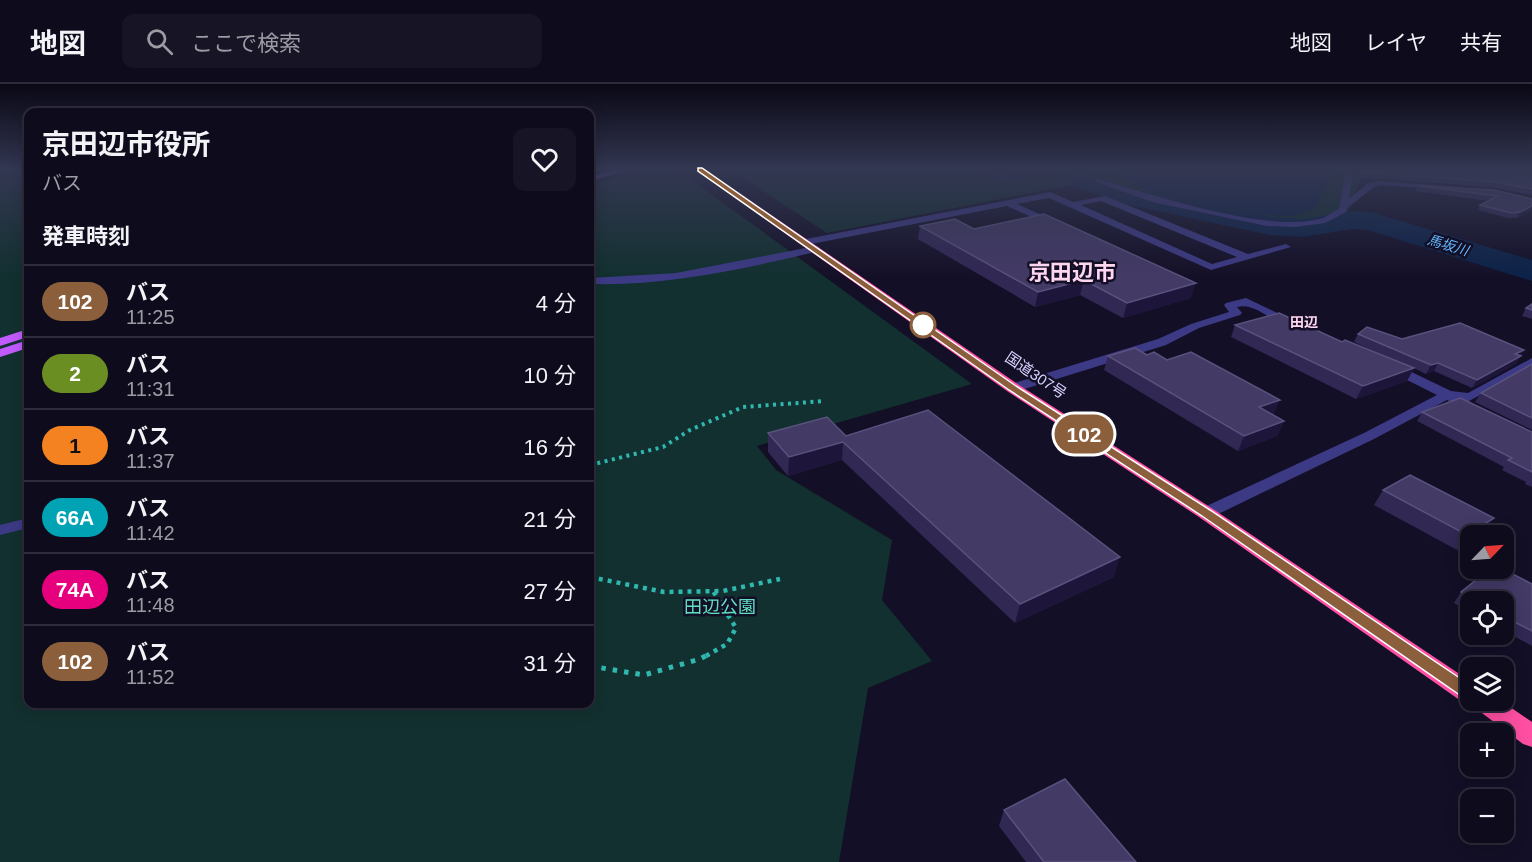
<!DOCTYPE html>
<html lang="ja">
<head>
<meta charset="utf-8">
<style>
  :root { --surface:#0e0b1c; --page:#171425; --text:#f1f3f6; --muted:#9b9ba3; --line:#2e2b3b }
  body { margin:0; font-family:Helvetica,"Noto Sans JP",sans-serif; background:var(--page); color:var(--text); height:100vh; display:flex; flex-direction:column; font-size:22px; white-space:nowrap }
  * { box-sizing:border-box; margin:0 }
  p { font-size:20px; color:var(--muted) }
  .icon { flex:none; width:33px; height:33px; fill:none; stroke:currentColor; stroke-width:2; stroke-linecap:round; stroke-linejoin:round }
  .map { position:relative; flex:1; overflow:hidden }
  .details { position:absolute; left:24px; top:24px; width:570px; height:600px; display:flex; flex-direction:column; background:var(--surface); border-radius:12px; box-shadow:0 3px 15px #0003,0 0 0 2px var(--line) }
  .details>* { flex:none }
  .badge { padding:0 12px; border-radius:20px; font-size:21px; line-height:39px }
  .needle { width:39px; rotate:65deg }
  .tools { position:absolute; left:1460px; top:441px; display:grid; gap:12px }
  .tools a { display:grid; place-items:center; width:54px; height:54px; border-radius:12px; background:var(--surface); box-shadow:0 3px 15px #0003,0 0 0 2px var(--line); font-size:30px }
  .map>.badge { position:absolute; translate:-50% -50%; box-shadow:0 0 0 3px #fff }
  h2 { padding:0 18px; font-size:22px; line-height:54px }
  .round { display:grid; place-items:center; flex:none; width:63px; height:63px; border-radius:12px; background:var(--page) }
  .overview { display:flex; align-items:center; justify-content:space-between; height:102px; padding:0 18px }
  h1 { font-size:28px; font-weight:700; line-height:45px }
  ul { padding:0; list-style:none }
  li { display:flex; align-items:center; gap:18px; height:72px; padding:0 18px; border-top:2px solid var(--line) }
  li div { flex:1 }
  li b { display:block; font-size:22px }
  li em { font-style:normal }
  li .badge { min-width:66px; font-weight:700; text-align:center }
  header { display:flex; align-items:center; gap:36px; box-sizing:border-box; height:84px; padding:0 30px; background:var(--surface); border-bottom:2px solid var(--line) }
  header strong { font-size:28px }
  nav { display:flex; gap:33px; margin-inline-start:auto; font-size:21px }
  .search { width:420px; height:54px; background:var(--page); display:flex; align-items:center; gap:15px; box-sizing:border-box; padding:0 21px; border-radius:12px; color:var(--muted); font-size:22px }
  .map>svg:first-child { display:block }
</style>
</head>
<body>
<header>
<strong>地図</strong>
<div class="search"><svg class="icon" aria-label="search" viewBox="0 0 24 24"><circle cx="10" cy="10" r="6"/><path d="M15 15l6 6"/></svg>ここで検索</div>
<nav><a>地図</a><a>レイヤ</a><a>共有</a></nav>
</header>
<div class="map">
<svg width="1532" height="778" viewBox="0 0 1532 778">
  <rect width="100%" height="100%" fill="#130f26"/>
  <path fill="#12302f" d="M0,86h28v534h562v-518l56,-16h32l294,214 -215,62 19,24 116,70 -10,60 50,61 -64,27 -29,174h-839z
    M731,86h634l-12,27 -2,10 -5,7 -18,8 -29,4 -32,-2 -107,-22 -68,-21 -265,52z"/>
  <path fill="#0c2248" d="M1143,86h189l-17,39 -21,7 -31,-1 -97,-19 -18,-5 -28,-15z"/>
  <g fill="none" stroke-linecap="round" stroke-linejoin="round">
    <path fill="#0c2248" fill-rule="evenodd" d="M1082,88l58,19 130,26 33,2 49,-8 19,1 161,48v21l-164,-51 -16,-1 -49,8 -33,-2 -146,-31 -51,-18 -4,-6 4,-6z"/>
    <path stroke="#2fb8b0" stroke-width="4" stroke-dasharray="3 4.5" stroke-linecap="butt" d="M590,381l73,-18 27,-17 53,-23 82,-6"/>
    <path stroke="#2fb8b0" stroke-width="4.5" stroke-dasharray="4 5" stroke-linecap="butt" d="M590,493l74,15 59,-1 57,-12
      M706,572l21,-12 9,-16 -23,-37"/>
    <path stroke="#2fb8b0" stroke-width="5" stroke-dasharray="4.5 7" stroke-linecap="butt" d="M590,582l54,9 56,-16 9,-5"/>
    <path fill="#3d3a85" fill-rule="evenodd" d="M1346,86h8l-8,42 -21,11 -30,4 -28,-1 -115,-24 -58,-21 4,-2c54,15 172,56 225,39 5,-2 11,-7 16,-9z
      M1050,108l23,10 32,-6 143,58 38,-10 5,3 -80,23 -162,-72 -32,6 40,18 2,2 -5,3 -47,-21 -201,39 -5,-3 5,-3zM1101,117l136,56 -25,7 -131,-59z
      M816,162l3,1v4c-75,18 -152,35 -229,33v-6l86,-5z
      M28,434v10l-28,7v-10z"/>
    <path fill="#3d3a85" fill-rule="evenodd" d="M1380,97l79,6 4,2 -4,2 -79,-6 -6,2 -27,21 -7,-2 28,-23z
      M1246,214l52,25 -2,2c-21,4 -38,-24 -59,-18l5,6 -2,2 -41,13 -33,17 -148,46 -5,1 -6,-4 1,-3 150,-46 33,-15 38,-12 -5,-7 2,-2z
      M1532,274v9l-63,34 11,7 -2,3h-10l-21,-11 -73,39 -162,78h-12l-2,-4 2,-4 164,-76 73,-38 -48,-24 -2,-3 2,-3h8l54,26 17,2z"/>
    <path fill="#c25bff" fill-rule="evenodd" d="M616,86h11l-37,11v-4z
      M28,245v8l-28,9v-8z
      M28,256v8l-28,9v-8z"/>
    <path fill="#ff4fa3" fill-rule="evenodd" d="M696,86h10l313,215 194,124 257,172v19h30l32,22v25l-9,-3 -53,-40 -9,-3 -262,-184 -192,-126z"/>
  </g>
  <path fill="#312854" d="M983,86h78l-53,10z
    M1532,86v25l-40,-8 -136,-10 2,-5z
    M1418,102l114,13v11l-15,8h-9l-30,-8 2,-5 9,-4 -74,-10z
    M920,142l54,3 217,69 -68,20 -43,-23 -45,12 -117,-68z
    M1532,220v15l-10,-3 4,-8z
    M1235,241l107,17 57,20 -45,-20 4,-8 44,5 122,11 -8,14 -44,24 -38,-17 -8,3 -12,-6 -7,13 -51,18 -125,-62z
    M1147,271l127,59 -2,1 12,6 -7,15 -39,15 -134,-81 4,-14z
    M1532,280v66l-57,-28 6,-9z
    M1422,328l110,20v55l-7,-3 1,-2 -24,-12 2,-3 -87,-46z
    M768,349l78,3 268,141 -99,46 -173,-163 -54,16 -20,-24z
    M1383,406l111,28 -11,16 -2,2h-11v6l-13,8 -83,-45z
    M1532,500v62l-29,-16v-28h-33v10l-16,-9 7,-11z
    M1004,726l132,52h-110l-27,-36z"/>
  <path fill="#1d163a" d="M1010,86h51l-53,10z
    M1532,122v4l-15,8 3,-6z
    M1084,196l-4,15 -45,12 3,-15z
    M1196,199l-5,15 -68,20 4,-15z
    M1524,266l-8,14 -44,24 5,-8 38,-26z
    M1438,279l-4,8 -8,3 5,-9z
    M1414,284l-7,13 -51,18 7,-13z
    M1280,316l-6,14 -22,8 7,-15z
    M1284,337l-7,15 -39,15 6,-15z
    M843,358l-1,18 -54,16 1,-19z
    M1494,434l-11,16 -2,2h-11v6l-13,8 10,-15z
    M1120,473l-6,20 -99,46 5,-19z"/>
  <path fill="#433a66" stroke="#5a527e" stroke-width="1.5" d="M1368,86h164v19l-37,-7 -137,-10z
    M1418,102l76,4 38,9v7l-12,6 -9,1 -31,-8 18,-9z
    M1044,130l152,69 -69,20 -43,-23 -46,12 -118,-66 35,-7 19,10z
    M1532,220v6l-6,-2z
    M1279,229l63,29 3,-2 69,28 -51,18 -128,-61z
    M1460,239l64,27 -9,4 6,2 -44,24 -39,-17 -7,2 -73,-31 9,-7 35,12z
    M1135,264l12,7 7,-3 13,8 24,-8 89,48 -21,7 25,14 -40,15 -136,-80z
    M1532,280v54l-51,-25z
    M1460,314l72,34v40l-24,-12 4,-2 -90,-46z
    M928,326l192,147 -100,47 -177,-162 -54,15 -21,-24 59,-16 19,19z
    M1410,391l84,43 -27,17 -84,-45z
    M1491,484h10l31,16v47l-29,-15v-14h-26l-16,-10z
    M1065,695l71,83h-92l-40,-52z"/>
  <linearGradient id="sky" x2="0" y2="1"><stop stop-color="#0a0815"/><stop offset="0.44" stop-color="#333752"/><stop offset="1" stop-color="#333752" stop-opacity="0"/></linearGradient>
  <rect width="1532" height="194" fill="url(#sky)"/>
  <path fill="#8b5e3c" stroke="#fff" stroke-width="1.5" d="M698,84h4l314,218 194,124 266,179 2,5 -2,4 -6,2 -6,-2 -262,-182 -193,-126 -311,-219z"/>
  <circle fill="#fff" stroke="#8b5e3c" stroke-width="3" cx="923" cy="241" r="12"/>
  <g text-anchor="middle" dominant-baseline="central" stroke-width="5" stroke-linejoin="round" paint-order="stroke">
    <g font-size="14" font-style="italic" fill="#62b6ff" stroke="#130f26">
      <text transform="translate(1448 161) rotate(17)">馬坂川</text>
    </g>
    <g font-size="14" font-weight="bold" fill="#ffd6f0" stroke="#130f26">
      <text x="1304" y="238">田辺</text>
    </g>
    <g font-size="15" fill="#d9d4ff" stroke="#130f26">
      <text transform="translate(1036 291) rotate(34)">国道307号</text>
    </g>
    <g font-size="18" fill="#5fe0c0" stroke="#130f26">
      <text x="720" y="523">田辺公園</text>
    </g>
    <g font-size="22" font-weight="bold" fill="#ffd6f0" stroke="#130f26">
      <text x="1072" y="188">京田辺市</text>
    </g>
  </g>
</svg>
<div class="tools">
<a><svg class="needle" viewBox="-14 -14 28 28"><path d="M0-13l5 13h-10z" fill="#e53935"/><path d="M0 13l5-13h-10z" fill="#9b9ba3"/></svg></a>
<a><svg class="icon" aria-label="locate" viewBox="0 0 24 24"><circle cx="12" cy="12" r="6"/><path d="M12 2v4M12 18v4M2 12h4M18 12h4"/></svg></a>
<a><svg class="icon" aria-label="layers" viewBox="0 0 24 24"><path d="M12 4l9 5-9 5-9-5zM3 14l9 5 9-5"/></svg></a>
<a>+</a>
<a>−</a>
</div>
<b class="badge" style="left:1084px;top:350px;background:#8b5e3c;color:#fff">102</b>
<section class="details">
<div class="overview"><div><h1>京田辺市役所</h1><p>バス</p></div><a class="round"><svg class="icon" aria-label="heart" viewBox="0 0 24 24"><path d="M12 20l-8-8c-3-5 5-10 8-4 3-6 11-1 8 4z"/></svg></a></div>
<h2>発車時刻</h2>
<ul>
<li><span class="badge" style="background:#8b5e3c;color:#fff">102</span><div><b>バス</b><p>11:25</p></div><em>4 分</em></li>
<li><span class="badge" style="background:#6b8e23;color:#fff">2</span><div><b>バス</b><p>11:31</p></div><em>10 分</em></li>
<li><span class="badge" style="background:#f58220;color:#111">1</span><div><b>バス</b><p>11:37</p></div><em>16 分</em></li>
<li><span class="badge" style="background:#00a3b4;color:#fff">66A</span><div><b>バス</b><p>11:42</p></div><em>21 分</em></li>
<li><span class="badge" style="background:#e6007e;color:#fff">74A</span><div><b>バス</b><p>11:48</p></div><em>27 分</em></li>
<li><span class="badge" style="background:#8b5e3c;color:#fff">102</span><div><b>バス</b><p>11:52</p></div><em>31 分</em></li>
</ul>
</section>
</div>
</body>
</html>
